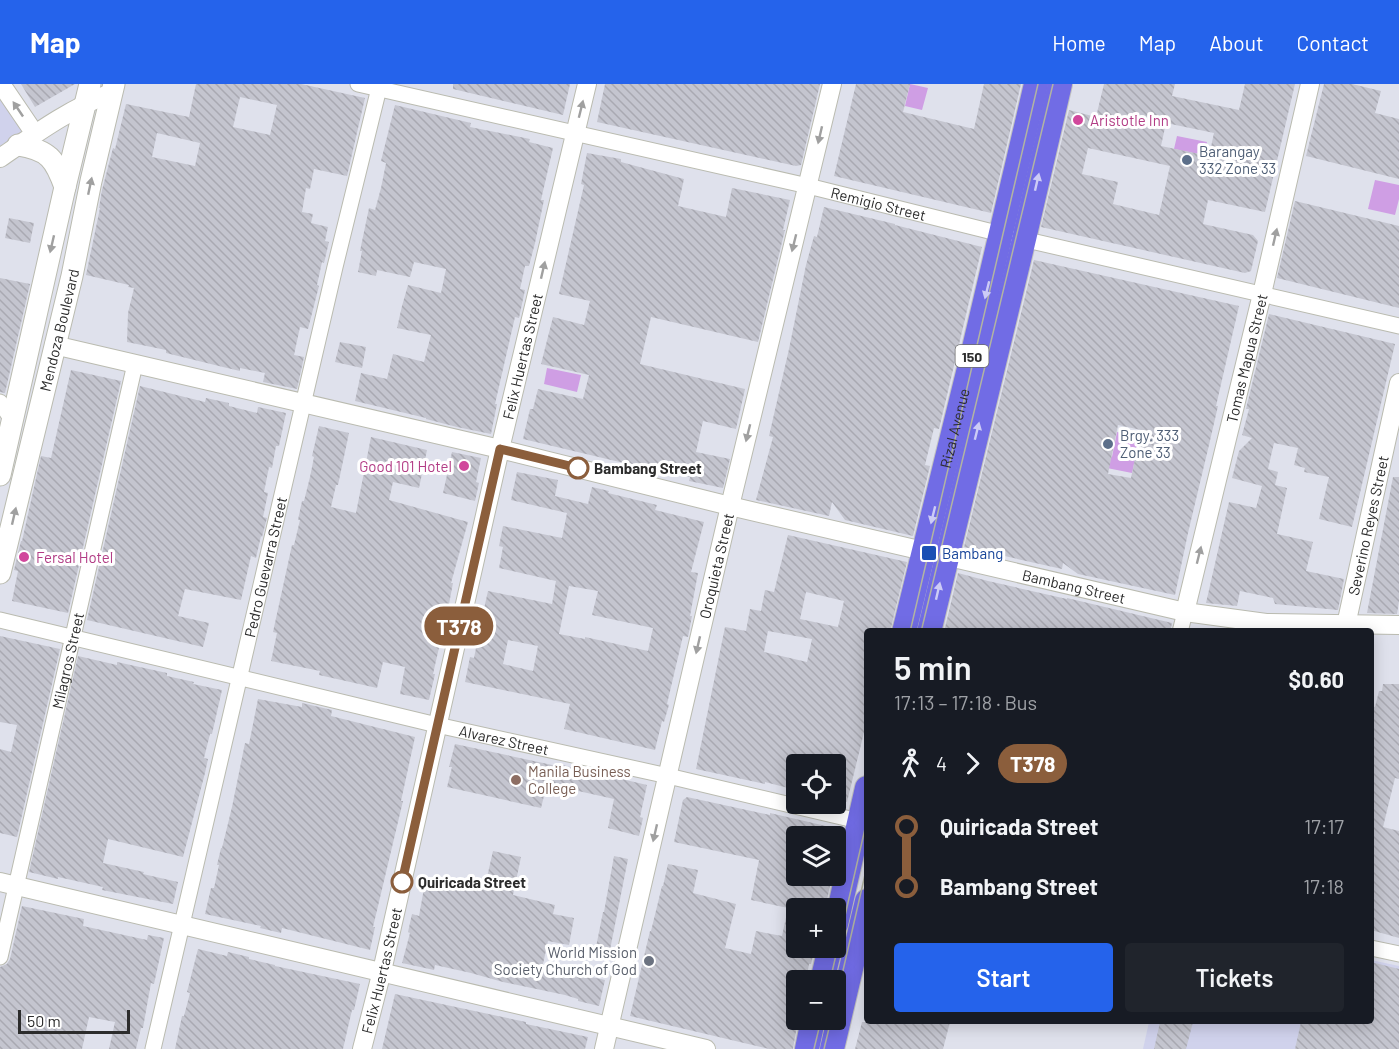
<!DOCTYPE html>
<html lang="en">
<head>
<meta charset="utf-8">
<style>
  :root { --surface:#171b24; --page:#20242c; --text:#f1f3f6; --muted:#9ea1a6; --accent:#2563eb }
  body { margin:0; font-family:Barlow,sans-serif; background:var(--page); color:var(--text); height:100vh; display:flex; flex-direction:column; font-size:22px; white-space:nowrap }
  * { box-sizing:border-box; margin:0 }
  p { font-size:20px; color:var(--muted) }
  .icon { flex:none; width:33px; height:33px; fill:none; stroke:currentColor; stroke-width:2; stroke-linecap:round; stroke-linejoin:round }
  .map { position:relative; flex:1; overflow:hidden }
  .details { position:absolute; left:864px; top:544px; width:510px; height:396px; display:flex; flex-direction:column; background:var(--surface); border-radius:6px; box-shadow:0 3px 15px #0003 }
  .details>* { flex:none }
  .badge { padding:0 12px; border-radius:20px; font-size:21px; line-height:39px }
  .buttons { position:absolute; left:786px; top:670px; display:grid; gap:12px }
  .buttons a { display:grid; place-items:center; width:60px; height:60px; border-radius:6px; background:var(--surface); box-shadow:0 3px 15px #0003; font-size:30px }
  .scale { position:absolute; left:18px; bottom:15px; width:112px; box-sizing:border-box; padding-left:6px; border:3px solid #2c2c2c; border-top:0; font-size:16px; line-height:21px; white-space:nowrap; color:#2c2c2c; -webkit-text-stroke:4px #fff; paint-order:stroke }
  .map>.badge { position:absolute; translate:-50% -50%; box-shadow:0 0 0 3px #fff }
  .legs { display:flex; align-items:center; gap:9px; height:66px; padding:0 30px; font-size:20px }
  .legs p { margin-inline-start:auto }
  .overview { display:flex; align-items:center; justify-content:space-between; height:102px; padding:0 30px }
  h1 { font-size:33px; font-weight:600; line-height:45px }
  .primary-button { display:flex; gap:12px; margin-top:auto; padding:12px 30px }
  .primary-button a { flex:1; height:69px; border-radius:6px; background:var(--accent); color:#fff; font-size:24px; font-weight:600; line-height:69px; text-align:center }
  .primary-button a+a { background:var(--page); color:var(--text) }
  ul { padding:0 30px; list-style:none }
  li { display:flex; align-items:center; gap:21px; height:60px; font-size:22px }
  li i { display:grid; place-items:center; width:9px; height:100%; margin:0 8px; background:currentColor }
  li i::after { content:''; width:15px; height:15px; margin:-8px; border:4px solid; border-radius:50%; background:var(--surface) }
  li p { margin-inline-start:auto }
  li:first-child i { background:linear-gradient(#0000 50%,currentColor 0) }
  li:last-child i { background:linear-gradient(currentColor 50%,#0000 0) }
  header { display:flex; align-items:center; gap:36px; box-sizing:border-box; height:84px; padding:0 30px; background:var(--accent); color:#fff }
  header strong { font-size:28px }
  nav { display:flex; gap:33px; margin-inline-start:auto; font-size:21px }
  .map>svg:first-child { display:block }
</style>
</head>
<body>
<header>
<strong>Map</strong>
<nav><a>Home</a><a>Map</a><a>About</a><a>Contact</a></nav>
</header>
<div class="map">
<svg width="1399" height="965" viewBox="0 0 1399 965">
  <defs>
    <pattern id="building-back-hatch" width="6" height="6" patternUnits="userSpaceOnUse" patternTransform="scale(1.5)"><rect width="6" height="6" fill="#c4c5cf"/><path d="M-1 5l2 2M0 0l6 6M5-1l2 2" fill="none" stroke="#a9a9b2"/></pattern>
  </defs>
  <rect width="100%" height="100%" fill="#dfe1ec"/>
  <path fill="#d0d2ec" d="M0,9l25,37 -25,16z
    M1371,876l28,6v83h-256l6,-27h222z"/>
  <path fill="#cf9ee4" d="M910,0l18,4 -6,22 -17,-4z
    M1177,52l30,6 -3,13 -30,-6z
    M1375,96l24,5v14l-4,16 -27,-6z
    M547,284l34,7 -4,17 -33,-8z
    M1117,348l23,5 -8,36 -35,-7 15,-9z"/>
  <path fill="url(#building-back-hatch)" fill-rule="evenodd" d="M21,0h54l-40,23z
    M196,0h105l64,14 -18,78 -33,-7 -4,20 -4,-1 -4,24 11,2 -2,9 17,4 -3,14 4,1 -5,21 -2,-1 -5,23 2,1 -11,43 -8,-2 -6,28 10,2 -7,32 -34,-7 2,-9 -25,-5v3l-17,-4 -57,-14v-3l-39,-8 1,-29 6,-25 -6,-1 1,-2 -43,-10 14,-67h-1l3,-18 11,-42 2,1 11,-45 63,13zM240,13l37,8 -7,30 -37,-8zM157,49l43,10 -5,23 -43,-9z
    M453,0h117l-7,31 -110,-26z
    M605,0h215l-19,81 -5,1 -199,-44z
    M856,0h54l-7,28 71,17 10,-45h37l-30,129 -157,-37z
    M1104,0h71l-3,12 67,14 6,-26h50l-30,128 -57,-12 -5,24 50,11 5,6 -7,30 -6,2 -204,-46 28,-117 27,7zM1166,39l48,10 -5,23 -48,-10zM1088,64l82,18 -11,49 -46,-11 5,-22 -36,-8z
    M1324,0h28l29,7 -6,22 24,6v60l-93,-23z
    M395,21l76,18 -1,4 60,12 -1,3 24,6 -12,52h3l-9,43 -6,23h-4l-5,23 5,1 -6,28 -4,-1 -20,87h2l-6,30 -34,-7 -31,-8v-1l-71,-17 6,-28 26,6 6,-25 31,8 7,-27 -34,-7 5,-22 6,-21 33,8 5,-24 -32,-7 -4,15 -33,-7 -1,6 -18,-4 4,-21h-2l9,-43 6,2 6,-22 5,-25 -5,-2z
    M587,69l34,6v3l63,17 -6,27 48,11 6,-29 58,12 -7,30h2l-2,8 -25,104 -107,-25 -11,47 105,25 -9,40 -33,-8 -7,31 34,7 -7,29 -34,-7 1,-4 -62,-13 -105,-25 7,-30h3l5,-20 45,10 6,-24 -48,-11 12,-47 31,8 6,-24 -31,-7 25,-109 -3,-1z
    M1295,117l104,25v82l-122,-30z
    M824,123l71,17v1l87,22 -43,182 -5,-1 -9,37 5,1 -17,70 -68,-16 -13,-18 -3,14 -73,-16 17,-63 -4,-1 20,-87 17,-84 8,-29 3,1z
    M9,134l25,5 -4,20 -25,-5z
    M1034,176l205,46 -23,100h2l-9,39 -21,88 -13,62 -97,-21 -15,-11 -1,6 -98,-22zM1118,341l23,5 -10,48 -23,-4z
    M0,194l30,6 -25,109 -5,-1z
    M1269,230l126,30 -43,183 -33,-8 10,-42 -25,-5 1,-4 -11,-3 4,-17 -24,-5 -6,26 10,3 -3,13 12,3 -10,46 36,8 -7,29 38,8 -6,31 -63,-6 -2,-6 -33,-7 -3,15 -31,-3 23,-101 27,6 6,-22 -30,-8 7,-27 13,-13 -10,-3 7,-26h-3z
    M340,258l26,5 -4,21 -27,-6z
    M71,286l50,11 -53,232 -56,-12 6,-30 -4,-1 7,-29h1l19,-85 10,2z
    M140,302l65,16 1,-4 23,5v3l28,7 1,-6 28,6 -7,33h-3l-4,22 -3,-1 -5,25 4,1 -5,24 4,1 -5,19 -1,-1 -5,22 -5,-2 -10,44 -56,-11 -7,27 31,7 -6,24 -116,-27z
    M319,342l30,7 -11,52h-2l-5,22 25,6 15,-76 56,13 -8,38 -26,-6 -4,18 79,22 -17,61h2l-4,21 -16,70h2l-6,26 -29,-6 5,-27 -22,-5 -6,26 -58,-13 1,-4 -49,-10 6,-28 -4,-1 19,-87h2l6,-25h-2l4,-19h2l6,-24 4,-20 -2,-1z
    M452,368l29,6 -5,24 3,1 -4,18 -32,-8z
    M517,388l41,8 -3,16 33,8 4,-17 17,4 -1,2 49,12 -2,5 49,12 -13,50 7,1 -8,43h2l-4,21 -5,-1 -16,68 2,1 -5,17 -2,-1 -7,29 -91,-21 6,-25 -105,-22 5,-25 4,1 9,-45 5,-22 64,13 4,-23 -57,-13 4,-21 -4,-1 4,-20 59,12 5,-25 -56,-13zM569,502l29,5 -6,24 61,13 -5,23 -63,-14v2l-26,-5zM508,556l30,6 -5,25 -30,-7z
    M1393,393h6v124l-2,13 -30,-1z
    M788,451l119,27 -17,70h-23v88l-20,82 -11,-3v-34h-40v25l-31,-8v2l-69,-15 29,-142 21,4 4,-22 11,2 4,-21 9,2zM806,508l38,9 -6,26 -38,-8zM768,547l44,8 -5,23 -43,-10z
    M958,489l30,8 79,18v-1l105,25 -2,9h-226z
    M0,552l60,13 -43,188 -17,-4v-84l11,3 6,-27 -17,-3z
    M78,572l39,9v-3l50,11v3l27,6 -1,2 29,6 -10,44h-2l-6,24 4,1 -3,14 -22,84 -75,-18 -5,24 41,9 -1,2 35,8 -5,22 -71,-14 1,-3 -45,-10v2l-29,-7z
    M1383,600h16v95l-4,-1 -12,49 16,4v107l-28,-8v-224l4,1 4,-16h3z
    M258,615l44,8v-4l30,7 -1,6 84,21 -14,64h2l-30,126h2l-5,23 -88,-22 -1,5 -21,-5 1,-2 -56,-12 6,-26h3l5,-23h-2l4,-17h1l10,-41 13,-64 4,1z
    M455,660l102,22 1,-2 89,21 -7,32 3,1 -4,18 -31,-8 6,-29 -67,-15 -6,24 -94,-21 5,-20h-3z
    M687,713l83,18v-2l73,17 -2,7h-45v39h35l-1,5h1l-4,19 -4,-1 -2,10h-25v39h19l-4,16h-2l-3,17h-10v39h2l-5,29h-24l-139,-33 20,-85h1l11,-45h1l5,-22 30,6 -5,23 43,11 -11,44 26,6 5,-23 26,5 6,-28 -37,-8 8,-40 -85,-18 9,-42z
    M493,767l28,6 -8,38 42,10 -2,9 21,4 -5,27 -21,-4 -5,23 26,6 -1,2 37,8 -6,26 -21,-5v-2l-13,-4 -62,-13 -32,-9 -36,-8 -1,5 -32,-7 8,-30 -2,-1 4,-18 7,2 7,-39 29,5v-2l30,6z
    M614,772l14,3 -19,96 -14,-3 8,-40h1z
    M22,822l62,13 -1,7 64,14 1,-5 16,3 -10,46 -3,-1 -8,45h-2l-5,21h-27l6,-27 -26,-5 -7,32h-82v-82l7,-3 3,-5z
    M198,865l29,7 1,-4 21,5v2l26,6v1l85,18 -6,26h-2l-9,39h-168l7,-33h2l6,-23 -3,-1z
    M1371,878l28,7v80h-104l6,-27h70z
    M395,910l131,28v2l62,13 -3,12h-203z
    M862,938h88l-7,27h-88z
    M1160,938h33l-7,27h-32z"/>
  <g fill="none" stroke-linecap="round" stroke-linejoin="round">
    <g stroke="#babbb0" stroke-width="17">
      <g id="minor">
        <path id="s1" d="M358,0l450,102 193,48 398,92"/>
        <path d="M0,318l12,18"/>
        <path id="s2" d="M0,536l437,105 231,51 199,47"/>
        <path d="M1180,548l5,-20"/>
        <path d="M1371,864l28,6"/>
        <path id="s3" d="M0,873l135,-593"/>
        <path id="s4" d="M153,965l182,-782 45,-183"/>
      </g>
    </g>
    <g stroke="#babbb0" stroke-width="20">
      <g id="tertiary">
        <path d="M1,0l34,50"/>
        <path d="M0,74c35,-24 71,-50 111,-65"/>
        <path id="s5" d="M54,261l446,104 230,57 455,106 81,11 133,2"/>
        <path id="s6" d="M1185,528l77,-318 48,-210"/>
        <path id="s7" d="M1346,541l53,-242"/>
        <path d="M0,798l706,167"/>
        <path id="s8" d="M362,965l20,-78 118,-522 87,-365"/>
        <path id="s9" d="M604,965l126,-543 102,-422"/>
      </g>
    </g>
    <g stroke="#babbb0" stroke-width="23">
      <g id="secondary">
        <path d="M18,61c31,5 37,14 47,42"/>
        <path d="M0,391l65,-288 25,-103"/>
        <path id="s10" d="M0,489l72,-297 19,-95 23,-97"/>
      </g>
    </g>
    <g stroke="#c0c0c0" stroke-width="26">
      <g id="primary">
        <path id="s11" d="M904,548l70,-284 62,-264"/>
        <path d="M929,548l95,-393 36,-155"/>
        <path d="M836,840l31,-136"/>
        <path d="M822,897l8,-33"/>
        <path d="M807,965l6,-29"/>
        <path d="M832,965l35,-148"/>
      </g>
    </g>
    <use href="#minor" stroke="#fff" stroke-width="15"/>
    <use href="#tertiary" stroke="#fff" stroke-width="18"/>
    <use href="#secondary" stroke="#fff" stroke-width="21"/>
    <use href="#primary" stroke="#716ce5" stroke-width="24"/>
    <path stroke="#b2b4a2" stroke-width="1.5" d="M910,548l128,-548
      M921,548l132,-548
      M830,897l37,-161
      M836,917l31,-135
      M814,965l7,-29
      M824,965l7,-29"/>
  </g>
  <defs><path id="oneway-solid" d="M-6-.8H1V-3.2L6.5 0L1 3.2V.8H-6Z" transform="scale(1.5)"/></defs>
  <g fill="#a0a0a0">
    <use href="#oneway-solid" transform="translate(18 25) rotate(-124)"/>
    <use href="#oneway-solid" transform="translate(581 25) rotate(-76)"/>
    <use href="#oneway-solid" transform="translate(820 51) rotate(103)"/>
    <use href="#oneway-solid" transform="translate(90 102) rotate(-78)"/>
    <use href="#oneway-solid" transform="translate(1275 153) rotate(-77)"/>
    <use href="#oneway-solid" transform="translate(794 159) rotate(104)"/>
    <use href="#oneway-solid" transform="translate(52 160) rotate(103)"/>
    <use href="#oneway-solid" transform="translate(543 186) rotate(-77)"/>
    <use href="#oneway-solid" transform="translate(748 349) rotate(104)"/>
    <use href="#oneway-solid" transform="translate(14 432) rotate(-77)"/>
    <use href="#oneway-solid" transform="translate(1199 471) rotate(-76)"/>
    <use href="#oneway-solid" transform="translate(698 561) rotate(103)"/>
    <use href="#oneway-solid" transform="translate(655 749) rotate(103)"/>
  </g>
  <g fill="#cdccf6">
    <use href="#oneway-solid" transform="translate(1037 98) rotate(-77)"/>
    <use href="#oneway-solid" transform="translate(987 206) rotate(104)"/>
    <use href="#oneway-solid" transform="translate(977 347) rotate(-76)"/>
    <use href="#oneway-solid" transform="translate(933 431) rotate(104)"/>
    <use href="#oneway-solid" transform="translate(938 507) rotate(-77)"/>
  </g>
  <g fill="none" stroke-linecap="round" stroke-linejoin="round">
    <g stroke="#fff" stroke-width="14">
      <path id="line-1" d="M402,798l98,-433 78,19"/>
    </g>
    <use href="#line-1" stroke="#8b5e3c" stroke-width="9"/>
  </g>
  <g fill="#d1479c" stroke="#fff" stroke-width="2">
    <circle cx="1078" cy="36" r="6"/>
    <circle cx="464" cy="382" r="6"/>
    <circle cx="24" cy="473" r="6"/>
  </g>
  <g fill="#5c6f8a" stroke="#fff" stroke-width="2">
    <circle cx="1187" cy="76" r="6"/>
    <circle cx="1108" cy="360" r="6"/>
  </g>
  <g fill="#fff" stroke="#8b5e3c" stroke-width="3">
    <circle cx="578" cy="384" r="10"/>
    <circle cx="402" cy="798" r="10"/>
  </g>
  <rect fill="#1a4fb4" stroke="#fff" stroke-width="2" x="921" y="461" width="16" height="16" rx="3"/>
  <circle fill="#8d6e63" stroke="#fff" stroke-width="2" cx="516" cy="696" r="6"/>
  <circle fill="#6b7280" stroke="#fff" stroke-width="2" cx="649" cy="877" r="6"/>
  <g text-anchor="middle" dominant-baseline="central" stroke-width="6" stroke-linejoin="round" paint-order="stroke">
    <rect fill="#fff" stroke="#6b6b6b" stroke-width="1.5" x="955.5" y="261" width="33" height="22" rx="4.5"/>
    <g font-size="14" font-weight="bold" fill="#2c2c2c">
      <text x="972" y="272">150</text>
    </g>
    <g font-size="15" fill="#b23c85" stroke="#fff" text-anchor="start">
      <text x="1090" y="36">Aristotle Inn</text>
      <text x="452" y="382" text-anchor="end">Good 101 Hotel</text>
      <text x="36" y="473">Fersal Hotel</text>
    </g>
    <g font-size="15" fill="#4e5e75" stroke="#fff" text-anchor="start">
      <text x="1199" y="67">Barangay<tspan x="1199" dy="17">332 Zone 33</tspan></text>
      <text x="1120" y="351">Brgy. 333<tspan x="1120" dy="17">Zone 33</tspan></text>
    </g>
    <g font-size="15" fill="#2c2c2c" stroke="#fff">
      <text stroke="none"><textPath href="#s1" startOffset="534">Remigio Street</textPath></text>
      <text stroke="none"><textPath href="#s10" startOffset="250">Mendoza Boulevard</textPath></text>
      <text stroke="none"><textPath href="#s8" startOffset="711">Felix Huertas Street</textPath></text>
      <text stroke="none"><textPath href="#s6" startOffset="261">Tomas Mapua Street</textPath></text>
      <text stroke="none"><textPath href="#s11" startOffset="210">Rizal Avenue</textPath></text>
      <text stroke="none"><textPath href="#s7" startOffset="102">Severino Reyes Street</textPath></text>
      <text stroke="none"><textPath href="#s4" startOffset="495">Pedro Guevarra Street</textPath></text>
      <text stroke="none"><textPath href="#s9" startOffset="496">Oroquieta Street</textPath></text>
      <text stroke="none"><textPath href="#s5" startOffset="1048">Bambang Street</textPath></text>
      <text stroke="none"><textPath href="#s3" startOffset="304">Milagros Street</textPath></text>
      <text stroke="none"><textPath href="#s2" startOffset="518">Alvarez Street</textPath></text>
      <text stroke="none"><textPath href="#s8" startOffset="81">Felix Huertas Street</textPath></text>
    </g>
    <g font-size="15" font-weight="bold" fill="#2c2c2c" stroke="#fff" text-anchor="start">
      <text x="594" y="384">Bambang Street</text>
      <text x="418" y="798">Quiricada Street</text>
    </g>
    <g font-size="15" fill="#164399" stroke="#fff" text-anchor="start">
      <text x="942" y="469">Bambang</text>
    </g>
    <g font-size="15" fill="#785e54" stroke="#fff" text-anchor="start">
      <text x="528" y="687">Manila Business<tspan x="528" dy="17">College</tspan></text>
    </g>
    <g font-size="15" fill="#5b616d" stroke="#fff" text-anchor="end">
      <text x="637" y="868">World Mission<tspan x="637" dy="17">Society Church of God</tspan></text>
    </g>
  </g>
</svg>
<div class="buttons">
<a><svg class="icon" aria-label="locate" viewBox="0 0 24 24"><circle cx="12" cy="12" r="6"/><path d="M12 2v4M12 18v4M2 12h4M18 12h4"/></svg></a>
<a><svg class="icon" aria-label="layers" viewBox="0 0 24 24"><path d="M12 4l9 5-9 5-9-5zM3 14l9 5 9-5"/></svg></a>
<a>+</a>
<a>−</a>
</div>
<div class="scale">50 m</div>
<b class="badge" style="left:459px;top:542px;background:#8b5e3c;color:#fff">T378</b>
<section class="details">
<div class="overview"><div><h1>5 min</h1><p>17:13 – 17:18 · Bus</p></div><b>$0.60</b></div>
<div class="legs"><svg class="icon" aria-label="walk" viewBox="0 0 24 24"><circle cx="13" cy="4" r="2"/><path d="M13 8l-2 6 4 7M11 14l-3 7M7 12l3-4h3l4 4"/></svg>4<svg class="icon" aria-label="forward" viewBox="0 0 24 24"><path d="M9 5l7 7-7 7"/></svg><b class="badge" style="background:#8b5e3c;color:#fff">T378</b></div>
<ul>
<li><i style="color:#8b5e3c"></i><b>Quiricada Street</b><p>17:17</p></li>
<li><i style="color:#8b5e3c"></i><b>Bambang Street</b><p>17:18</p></li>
</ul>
<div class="primary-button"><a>Start</a><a>Tickets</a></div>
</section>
</div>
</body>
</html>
